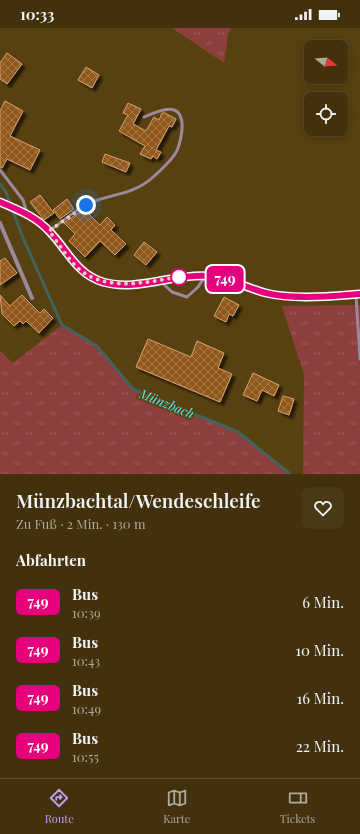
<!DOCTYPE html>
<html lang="de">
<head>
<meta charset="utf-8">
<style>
  :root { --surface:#42310c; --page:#493915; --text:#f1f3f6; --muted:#aea99d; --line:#5a4c2d; --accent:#bca0f2 }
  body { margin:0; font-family:"Playfair Display",serif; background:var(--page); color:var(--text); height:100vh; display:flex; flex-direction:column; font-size:15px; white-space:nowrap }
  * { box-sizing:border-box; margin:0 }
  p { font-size:13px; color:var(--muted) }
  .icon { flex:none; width:22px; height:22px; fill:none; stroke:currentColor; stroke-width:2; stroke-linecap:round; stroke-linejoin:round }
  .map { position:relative; height:446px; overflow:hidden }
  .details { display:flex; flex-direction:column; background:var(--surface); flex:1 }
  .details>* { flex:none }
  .badge { padding:0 8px; border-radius:6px; font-size:14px; line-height:26px }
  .needle { width:26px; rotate:107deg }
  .tools { position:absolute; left:304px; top:12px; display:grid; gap:8px }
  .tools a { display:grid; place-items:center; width:44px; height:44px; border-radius:8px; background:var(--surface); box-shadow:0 2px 10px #0003,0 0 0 1px var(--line); font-size:20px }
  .you { position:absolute; width:20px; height:20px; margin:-10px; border:3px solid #fff; border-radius:50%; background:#1a73e8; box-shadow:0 0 0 6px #1a73e833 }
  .map>.badge { position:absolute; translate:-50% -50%; box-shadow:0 0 0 2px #fff }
  h2 { padding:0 16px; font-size:15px; line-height:36px }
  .round { display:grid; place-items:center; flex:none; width:42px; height:42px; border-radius:8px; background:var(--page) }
  .overview { display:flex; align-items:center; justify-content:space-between; height:68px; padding:0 16px }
  h1 { font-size:19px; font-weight:600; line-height:30px }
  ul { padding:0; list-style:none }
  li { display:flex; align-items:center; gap:12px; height:48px; padding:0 16px }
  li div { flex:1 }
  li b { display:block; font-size:15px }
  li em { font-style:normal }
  li .badge { min-width:44px; font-weight:700; text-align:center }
  .status { display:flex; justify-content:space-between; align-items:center; height:28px; padding:0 20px; background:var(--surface); direction:ltr }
  .status svg { height:11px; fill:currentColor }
  .dock { display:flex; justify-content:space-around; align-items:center; height:56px; border-top:1px solid var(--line); background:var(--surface); font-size:11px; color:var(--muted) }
  .dock a { display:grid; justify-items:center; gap:2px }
  .dock .active { color:var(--accent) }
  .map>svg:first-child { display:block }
</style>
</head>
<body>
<div class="status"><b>10:33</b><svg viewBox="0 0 49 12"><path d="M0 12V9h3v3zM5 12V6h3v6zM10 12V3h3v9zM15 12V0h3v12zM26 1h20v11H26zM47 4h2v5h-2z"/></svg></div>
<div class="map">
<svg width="360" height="446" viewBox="0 0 360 446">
  <defs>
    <pattern id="grass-tufts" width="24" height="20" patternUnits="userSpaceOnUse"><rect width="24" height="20" fill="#8d3f3e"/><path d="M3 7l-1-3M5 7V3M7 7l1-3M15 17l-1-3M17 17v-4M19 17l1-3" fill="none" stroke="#9d5a58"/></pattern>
    <pattern id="building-cross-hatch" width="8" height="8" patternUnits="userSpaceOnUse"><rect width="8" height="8" fill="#91591e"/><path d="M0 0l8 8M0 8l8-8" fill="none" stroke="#a57746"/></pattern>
    <filter id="shadow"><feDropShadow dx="3.5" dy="3.5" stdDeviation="1" flood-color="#0009"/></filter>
  </defs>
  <rect width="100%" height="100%" fill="#584110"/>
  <path fill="url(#grass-tufts)" d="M172,0h59l-3,6 -4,29z
    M360,277v169h-57l1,-99 -22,-69z
    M62,297l35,21 36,43 105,43 52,42h-290v-123l13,12z"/>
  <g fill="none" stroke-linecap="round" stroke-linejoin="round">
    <path stroke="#43645d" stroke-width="3" d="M0,156l6,8 17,46 39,87 35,21 36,43 105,43 52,42"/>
  </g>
  <path fill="url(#building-cross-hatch)" stroke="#d5a171" filter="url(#shadow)" d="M7,25l15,11 -15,20 -7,-5v-16z
    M86,39l13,8 -7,13 -14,-8z
    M5,73l18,10 -13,25 30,14 -10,20 -23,-11 -5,9 -2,-1v-56z
    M128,75l13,6 -8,15 13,7 8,-14 5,3 3,-7h3l11,6 -4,8 -3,-1 -13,24 5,2 -4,7 -4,-3 -2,3 -11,-5 5,-8 -26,-15 9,-16 -5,-2z
    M105,126l25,9 -4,9 -24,-10z
    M40,167l14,18 -10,7 -14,-18z
    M67,171l7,10 -14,10 -7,-9z
    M84,181l16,16 7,-8 8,8 -4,5 15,14 -11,11 -15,-14 -15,16 -16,-16 6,-7 -11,-11z
    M144,214l13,10 -11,13 -12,-10z
    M5,230l12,15 -17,12v-24z
    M0,267l10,11 12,-11 18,18 4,-4 9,9 -14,15 -13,-12 -3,3 -3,-3 -6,5 -12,-12z
    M224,269l15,8 -6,11 -4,-2 -3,8 -12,-6z
    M148,311l43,18 6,-16 27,12 -6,15 14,6 -12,28 -84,-35z
    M253,345l26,12 -5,11 -12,-6 -5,11 -14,-6z
    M283,368l11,3 -5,16 -11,-4z"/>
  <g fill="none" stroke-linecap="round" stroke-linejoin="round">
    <path stroke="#9c889e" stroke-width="3" d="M0,142l23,30 4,13
      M49,203c13,-9 25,-20 38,-27 22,-10 46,-9 65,-26 8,-7 17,-15 23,-24 5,-7 6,-16 7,-24 2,-30 -20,-21 -38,-13
      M159,252l13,12 15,5 11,-10 7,-11
      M356,267l4,64"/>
    <path stroke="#9c889e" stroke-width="4" d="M0,174c18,8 35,14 49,29 18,18 27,42 54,51 34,10 71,-9 105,-6 21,2 39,12 58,17 30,7 64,3 94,1
      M0,195l32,75"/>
  </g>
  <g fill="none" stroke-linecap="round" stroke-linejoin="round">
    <g stroke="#fff" stroke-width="9">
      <path id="line" d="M0,174c18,8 35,14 49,29 18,18 27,43 54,51 34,10 71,-9 105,-6 21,2 39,12 58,17 28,7 66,3 94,1"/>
    </g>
    <use href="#line" stroke="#e6007e" stroke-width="6"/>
    <path stroke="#e0d0b2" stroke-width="4" stroke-dasharray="0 7.2" d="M86,177l-37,26c9,11 20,30 31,39 29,22 66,12 99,7"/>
  </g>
  <circle fill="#fff" stroke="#e6007e" stroke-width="2" cx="179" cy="249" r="8"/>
  <g text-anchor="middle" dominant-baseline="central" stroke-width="3.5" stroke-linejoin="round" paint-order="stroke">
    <g font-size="13" font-style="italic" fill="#50e9f6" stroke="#584110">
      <text transform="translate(167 375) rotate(22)">Münzbach</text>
    </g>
  </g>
</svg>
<div class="tools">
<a><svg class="needle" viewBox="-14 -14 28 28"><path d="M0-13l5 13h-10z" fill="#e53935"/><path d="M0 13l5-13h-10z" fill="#aea99d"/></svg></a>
<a><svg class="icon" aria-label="locate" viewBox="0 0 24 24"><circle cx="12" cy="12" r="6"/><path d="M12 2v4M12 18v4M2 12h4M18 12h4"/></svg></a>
</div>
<div class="you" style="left:86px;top:177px"></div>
<b class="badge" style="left:225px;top:251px;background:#e6007e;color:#fff">749</b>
</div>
<section class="details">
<div class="overview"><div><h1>Münzbachtal/Wendeschleife</h1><p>Zu Fuß · 2 Min. · 130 m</p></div><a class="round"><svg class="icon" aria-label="heart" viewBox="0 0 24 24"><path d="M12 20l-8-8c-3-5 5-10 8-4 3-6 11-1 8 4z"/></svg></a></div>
<h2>Abfahrten</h2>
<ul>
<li><span class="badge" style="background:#e6007e;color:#fff">749</span><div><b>Bus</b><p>10:39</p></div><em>6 Min.</em></li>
<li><span class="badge" style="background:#e6007e;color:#fff">749</span><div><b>Bus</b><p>10:43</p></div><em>10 Min.</em></li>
<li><span class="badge" style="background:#e6007e;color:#fff">749</span><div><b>Bus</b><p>10:49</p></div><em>16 Min.</em></li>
<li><span class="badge" style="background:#e6007e;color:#fff">749</span><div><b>Bus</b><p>10:55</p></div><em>22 Min.</em></li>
</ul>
</section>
<nav class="dock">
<a class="active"><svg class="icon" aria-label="directions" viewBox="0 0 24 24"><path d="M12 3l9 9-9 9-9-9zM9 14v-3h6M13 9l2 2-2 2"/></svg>Route</a>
<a><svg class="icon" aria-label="map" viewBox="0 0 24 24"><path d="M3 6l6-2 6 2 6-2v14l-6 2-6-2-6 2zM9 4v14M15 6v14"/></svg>Karte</a>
<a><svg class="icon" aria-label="tickets" viewBox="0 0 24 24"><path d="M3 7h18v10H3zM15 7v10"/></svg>Tickets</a>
</nav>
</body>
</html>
